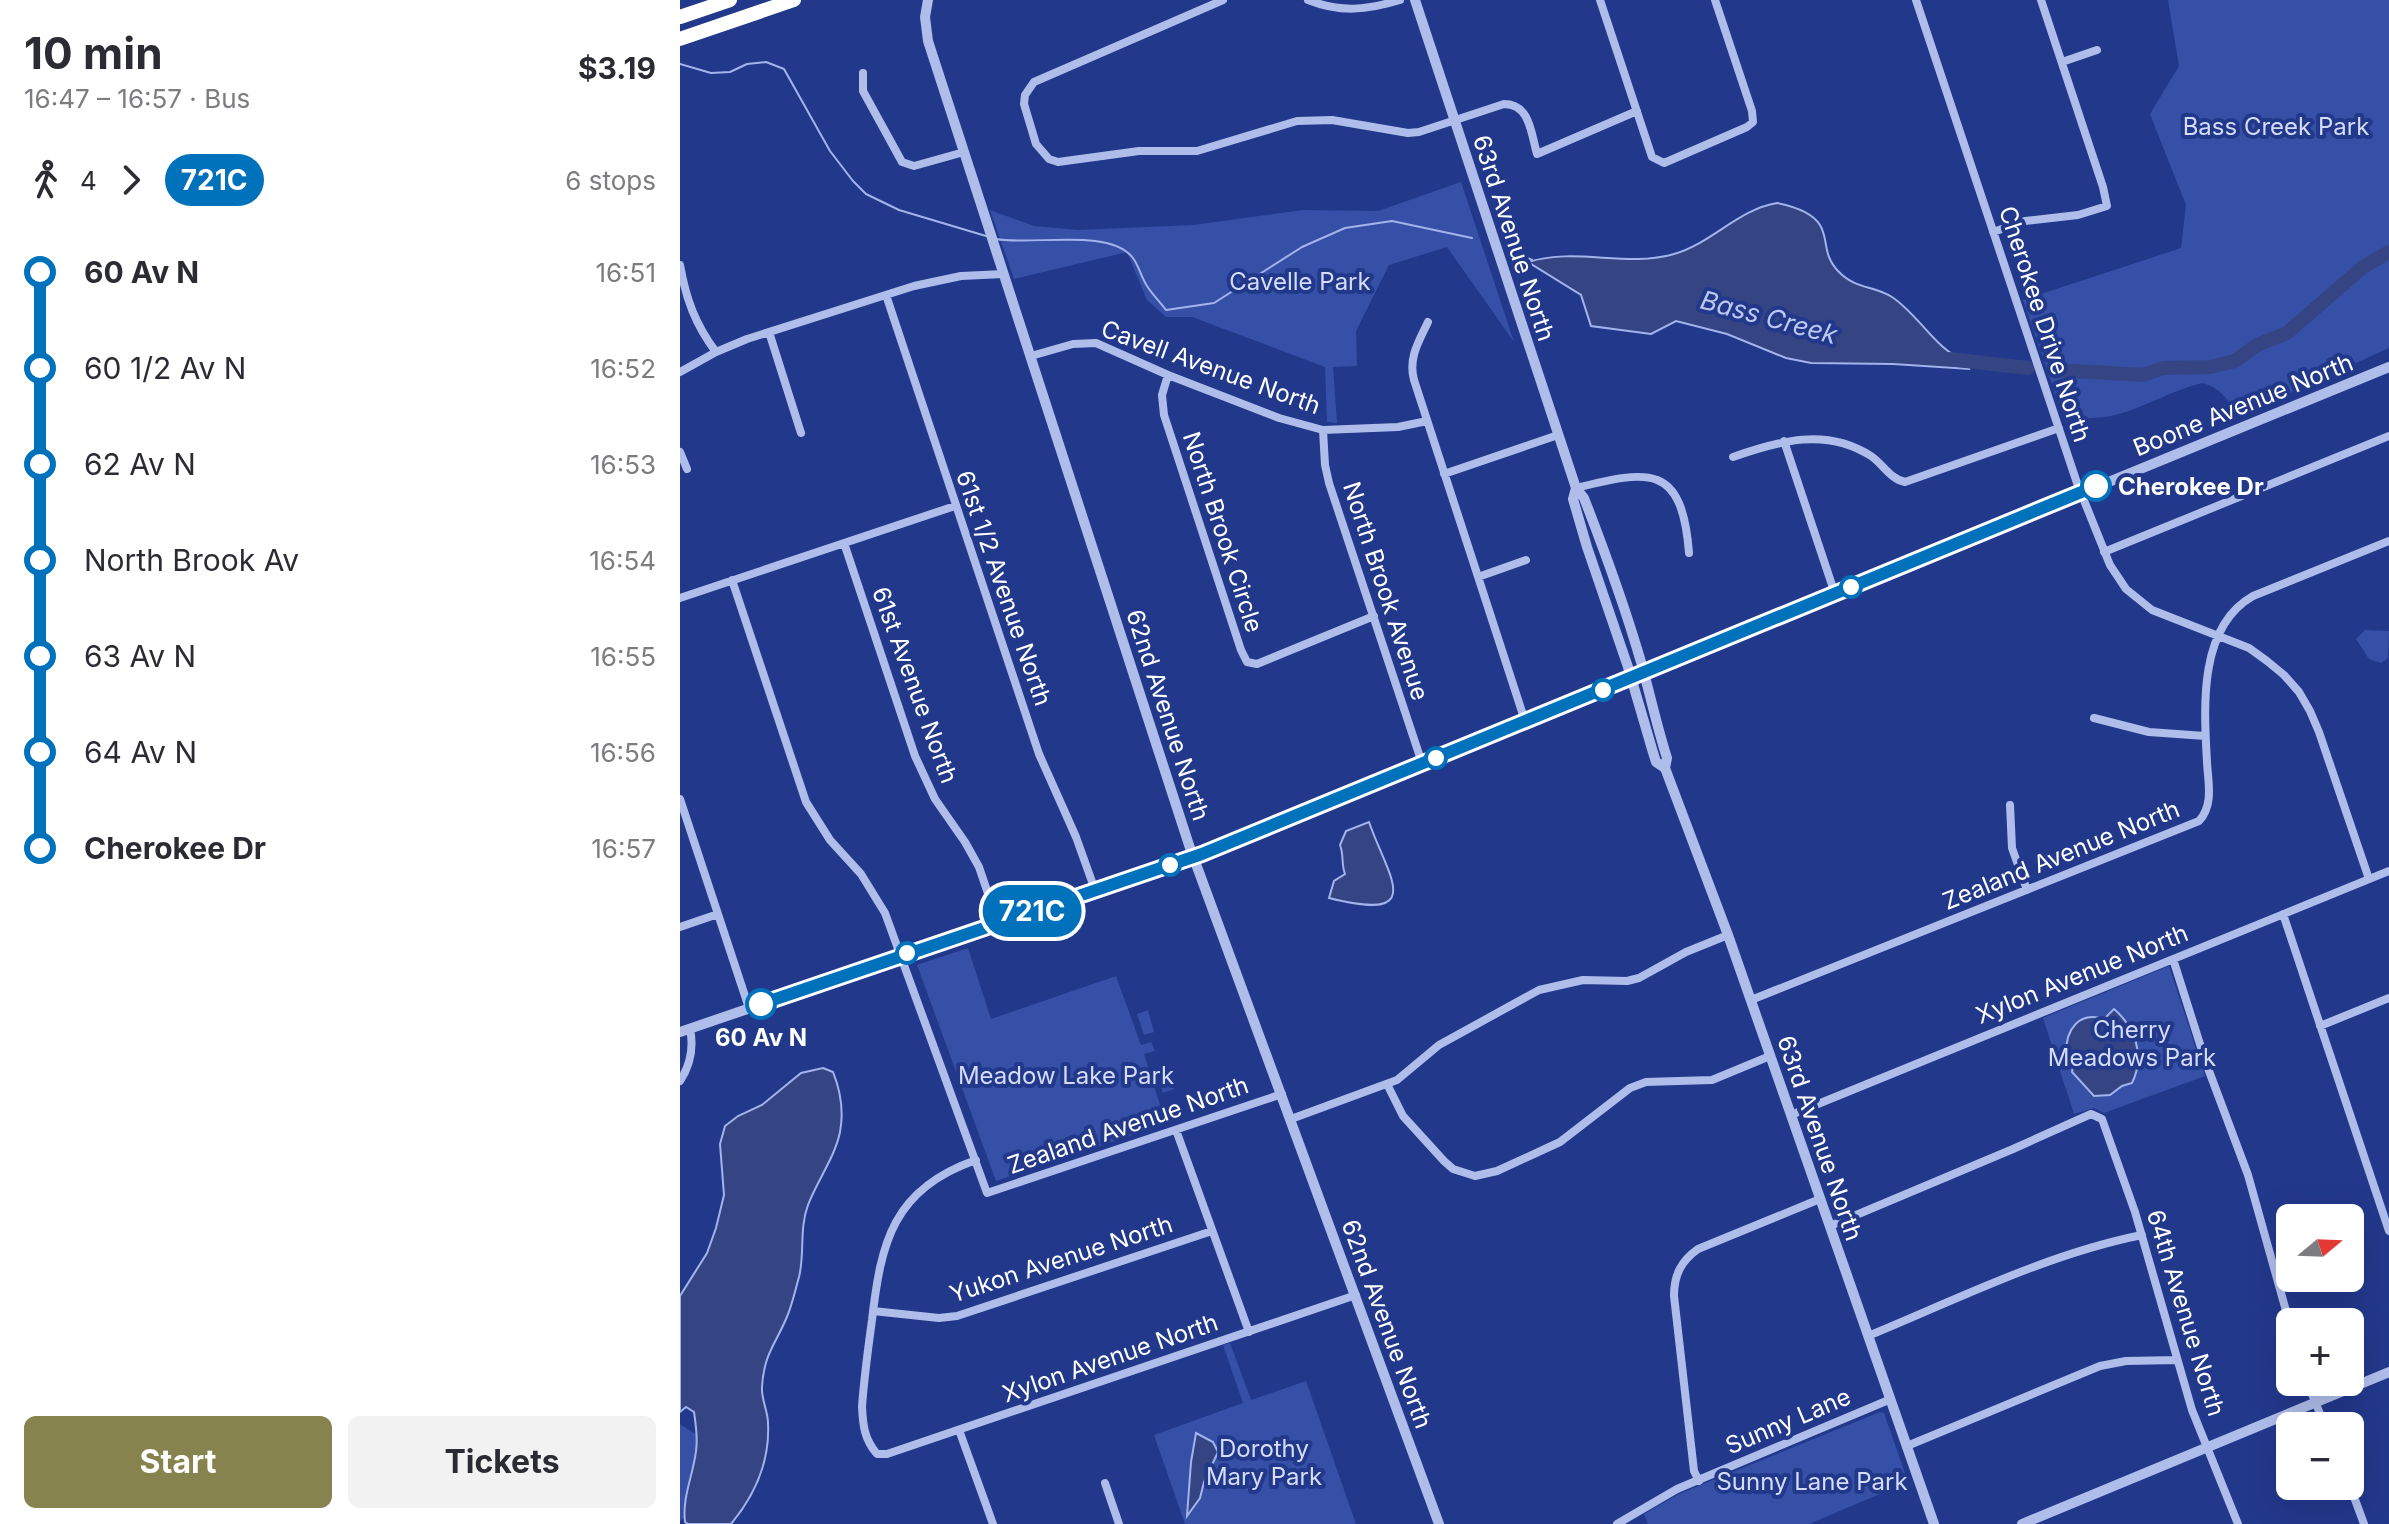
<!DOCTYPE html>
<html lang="en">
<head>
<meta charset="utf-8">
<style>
  :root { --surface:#fff; --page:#f2f2f3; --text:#2b2b33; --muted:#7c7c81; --accent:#87834f }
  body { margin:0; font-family:Inter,sans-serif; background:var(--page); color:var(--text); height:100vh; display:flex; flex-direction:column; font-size:30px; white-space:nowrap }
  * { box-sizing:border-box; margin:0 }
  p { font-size:26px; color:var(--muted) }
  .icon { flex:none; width:44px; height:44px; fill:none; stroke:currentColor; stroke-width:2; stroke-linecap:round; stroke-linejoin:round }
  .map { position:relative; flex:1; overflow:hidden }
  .details { display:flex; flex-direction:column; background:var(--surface); width:680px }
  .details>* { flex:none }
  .badge { padding:0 16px; border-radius:26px; font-size:28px; line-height:52px }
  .needle { width:52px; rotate:71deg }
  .controls { position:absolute; left:1596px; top:1204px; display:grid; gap:16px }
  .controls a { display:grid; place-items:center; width:88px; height:88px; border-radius:12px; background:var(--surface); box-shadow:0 8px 32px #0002; font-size:40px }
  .map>.badge { position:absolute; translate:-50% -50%; box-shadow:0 0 0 4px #fff }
  .legs { display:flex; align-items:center; gap:12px; height:88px; padding:0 24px; font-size:26px }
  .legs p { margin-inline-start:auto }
  .summary { display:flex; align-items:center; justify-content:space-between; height:136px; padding:0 24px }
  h1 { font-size:44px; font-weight:700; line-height:60px }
  .cta { display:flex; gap:16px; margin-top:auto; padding:16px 24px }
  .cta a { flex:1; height:92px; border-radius:12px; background:var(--accent); color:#fff; font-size:32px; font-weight:700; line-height:92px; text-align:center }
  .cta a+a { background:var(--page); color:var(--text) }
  ul { padding:0 24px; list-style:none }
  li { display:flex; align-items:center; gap:28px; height:96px; font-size:30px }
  li i { display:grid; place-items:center; width:12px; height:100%; margin:0 10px; background:currentColor }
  li i::after { content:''; width:20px; height:20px; margin:-10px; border:6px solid; border-radius:50%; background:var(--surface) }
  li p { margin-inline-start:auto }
  li:first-child i { background:linear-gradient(#0000 50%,currentColor 0) }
  li:last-child i { background:linear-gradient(currentColor 50%,#0000 0) }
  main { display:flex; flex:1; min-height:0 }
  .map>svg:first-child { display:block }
</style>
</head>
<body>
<main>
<section class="details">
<div class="summary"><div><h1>10 min</h1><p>16:47 – 16:57 · Bus</p></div><b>$3.19</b></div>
<div class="legs"><svg class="icon" aria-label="walk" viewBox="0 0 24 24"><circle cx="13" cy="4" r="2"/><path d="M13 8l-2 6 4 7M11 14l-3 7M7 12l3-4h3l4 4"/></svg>4<svg class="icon" aria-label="forward" viewBox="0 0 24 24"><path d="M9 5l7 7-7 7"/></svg><b class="badge" style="background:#0072bc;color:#fff">721C</b><p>6 stops</p></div>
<ul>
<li><i style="color:#0072bc"></i><b>60 Av N</b><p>16:51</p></li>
<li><i style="color:#0072bc"></i><span>60 1/2 Av N</span><p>16:52</p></li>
<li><i style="color:#0072bc"></i><span>62 Av N</span><p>16:53</p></li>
<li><i style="color:#0072bc"></i><span>North Brook Av</span><p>16:54</p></li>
<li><i style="color:#0072bc"></i><span>63 Av N</span><p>16:55</p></li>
<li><i style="color:#0072bc"></i><span>64 Av N</span><p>16:56</p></li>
<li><i style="color:#0072bc"></i><b>Cherokee Dr</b><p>16:57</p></li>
</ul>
<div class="cta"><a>Start</a><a>Tickets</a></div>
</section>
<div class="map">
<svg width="1709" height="1524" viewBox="0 0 1709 1524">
  <rect width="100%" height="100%" fill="#22388b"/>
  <path fill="#3650a8" d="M1488,0h221v348l-152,69c-7,-16 -17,-30 -35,-34 -29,7 -55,23 -83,31 -19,6 -36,2 -54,8l-42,-122 158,-52 5,-43 -36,-91 29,-48z
    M781,182l53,160 -67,-95 -58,18 -33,66 1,35 -24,1 4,56 -10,-1 -2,-55 -133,-50h-26l-19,-17 -20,-48 -113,27 -24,-69 44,16 44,4 115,-5 111,-15 74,1z
    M1685,630l24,1 -1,27 -7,5 -12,-4 -13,-20z
    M288,948l23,71 125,-43 25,69 10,-3 4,9 -11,3 22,70 -170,57 -79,-216z
    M1489,966l36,110 -101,37 -10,-5 -20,6 -31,-96z
    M468,1010l6,22 -10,3 -7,-21z
    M487,1068l7,21 -11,4 -7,-21z
    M550,1343l21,57 55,-19 50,143h-171l-31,-89 89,-32 -20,-58z
    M1200,1412l4,1 24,69 -99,42h-161l-4,-10 35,-20z
    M0,1424l17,11 8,67 -25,19z"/>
  <path fill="#354583" stroke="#a3b4ec" stroke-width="2" d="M1097,203c15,3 35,9 43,22 9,15 2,29 18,46 18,19 36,14 54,26 28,19 42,51 74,65l3,7 -76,-5 -82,-1 -25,-5 -59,-24 -51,-13 -25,13 -60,-8 -10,-31 -53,-33c49,-15 98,6 146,-8 38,-11 65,-45 103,-51z
    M689,822c19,55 59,101 -40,76l5,-17 11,-7c-4,-11 -1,-19 -5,-29l6,-14z
    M1434,1009c22,19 31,48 18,74l-10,3 -12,9 -16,1 -22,-24 2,-11 -8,-8c0,-24 13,-42 38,-34z
    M143,1068l10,4c8,20 11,39 7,60 -5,25 -23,49 -32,73 -9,24 -3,48 -9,72 -4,14 -7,29 -13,42 -11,26 -22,35 -24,68 -1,12 6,24 6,36 2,37 -13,72 -37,101h-43l-3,-2c-3,-25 8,-46 11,-71 2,-13 0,-26 -2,-39l-8,-5 -6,5v-116l27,-43 9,-25 8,-33 -4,-51 5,-18 13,-10 24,-11 39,-32z
    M516,1433l17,9 5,10 -14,30 -4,16 -13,18 4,-54z"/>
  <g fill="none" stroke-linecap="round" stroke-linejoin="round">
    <path stroke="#a3b4ec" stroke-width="2" d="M0,64l31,9 19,-1 17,-8 19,-2 18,7 46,82 23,30 13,13 33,16 87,26
      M316,239c35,7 114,-12 137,19 6,8 8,19 14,28 5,8 13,16 19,24l48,-7 88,-56 43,-19 47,-7 80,17
      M834,251l18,9"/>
    <path stroke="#354583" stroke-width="14" d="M1269,359l79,9
      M1378,370l85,5 20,-7 47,-1 25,-6 22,-16 30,-12 76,-66 26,-15"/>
    <path stroke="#afbdeb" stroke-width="8" d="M543,0l-189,82 -9,13 -1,9 12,40 13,15 9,3 81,-11h58l100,-30 35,-1 76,13 11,-1 85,-28c26,0 27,29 33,50l100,-43
      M628,0c33,13 59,10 92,0
      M920,0l52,157 12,6 83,-36 6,-5 -1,-11 -37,-111
      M1236,0l161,483 33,82 16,24 26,21 97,38 18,13 17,14 15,17 11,19 9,21 50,147
      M1382,62l35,-12
      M183,73v18l39,71 12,4 50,-14
      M1313,232l32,-11 53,-6 29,-9 -4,-19 -62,-187
      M0,265c6,34 15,59 36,87
      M206,295l153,459 37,83 19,53
      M748,322c-9,19 -20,36 -14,58l111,341
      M89,332l32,101
      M351,356l42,-12 23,-1 72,32 111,43 44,12 75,-3 29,-6
      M0,372l36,-20 31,-13 167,-53 47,-10 43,-2
      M488,375l-6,20 2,20 77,235 6,12 10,2 117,-48
      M643,430l2,35 4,18 93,280
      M1104,441l51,153
      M0,452l7,17
      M1053,457c46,-16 93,-30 138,-1 12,8 19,23 34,26l154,-54
      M764,474l114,-39
      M896,488c73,-18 106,-25 113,65
      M164,543l71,213 20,43 30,43 14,25 19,56
      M1424,552l285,-116
      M798,577l48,-17
      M52,580l74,222 24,38 31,34 24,39 102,280 295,-99
      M0,598l275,-92
      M1414,718l55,14 56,4
      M0,799l69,209
      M1330,805l2,43 15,42
      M1603,914l106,317
      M0,927l38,-13
      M1493,959l33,104 42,112 42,150
      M1071,1000l448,-179c15,-16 9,-39 8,-59 -3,-54 -9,-135 46,-166l136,-55
      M1640,1026l69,-28
      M0,1081c11,-17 14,-33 10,-52
      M707,1084l16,32 41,45 9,8 22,7 22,-5 63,-29 70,-54 16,-6 66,-2 58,-24
      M1111,1115l598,-244
      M611,1119l106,-39 42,-35 100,-55 44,-10 44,1 12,-3 47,-26 42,-17
      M496,1130l73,202
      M296,1160c-83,29 -95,82 -104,160 -4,29 -8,58 -10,87 1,18 2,32 15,47h10l469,-159
      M1150,1226l183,-77 78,-35 11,5 33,93 57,198 46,114
      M193,1311l66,7 18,-2 255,-85
      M1188,1336c90,-37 179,-82 274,-101
      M1627,1382l18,44
      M279,1430l34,94
      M1227,1446l193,-80 26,-5 51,-1
      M1019,1481l-5,-10 -20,-175c0,-21 7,-35 24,-47l122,-50
      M425,1483l14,41
      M1670,1486l14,38
      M937,1524l60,-35 214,-90"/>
    <path stroke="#afbdeb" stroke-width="10" d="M248,0l-3,17 3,24 261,804 250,679
      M735,0l161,488 8,10c21,54 41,109 57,164 9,32 16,65 26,96l-2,10 63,167 206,589
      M896,488l-3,11 14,48 41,120 24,82 4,13 9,6
      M0,1032l522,-178 1187,-487
      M1342,1524l367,-152"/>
    <path stroke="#fff" stroke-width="14" d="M0,17l50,-17
      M0,39l114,-39"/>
  </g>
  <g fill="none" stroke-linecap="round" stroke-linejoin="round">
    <g stroke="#fff" stroke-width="18">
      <path id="line-1" d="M81,1004l441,-150 894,-368"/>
    </g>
    <use href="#line-1" stroke="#0072bc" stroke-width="12"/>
  </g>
  <g fill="#fff" stroke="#0072bc" stroke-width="4">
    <circle cx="1416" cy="486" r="14"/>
    <circle cx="1171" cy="587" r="10"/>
    <circle cx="923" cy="690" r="10"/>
    <circle cx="756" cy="758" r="10"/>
    <circle cx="490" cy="865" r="10"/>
    <circle cx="227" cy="953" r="10"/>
    <circle cx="81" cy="1004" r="14"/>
  </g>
  <g text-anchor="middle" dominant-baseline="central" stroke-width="8" stroke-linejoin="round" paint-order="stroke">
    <g font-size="24" fill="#d4dcf8" stroke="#22388b">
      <text x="1596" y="126">Bass Creek Park</text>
      <text x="620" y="281">Cavelle Park</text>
      <text x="1452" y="1029">Cherry<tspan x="1452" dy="28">Meadows Park</tspan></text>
      <text x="386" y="1075">Meadow Lake Park</text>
      <text x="584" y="1448">Dorothy<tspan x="584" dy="28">Mary Park</tspan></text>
      <text x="1132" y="1481">Sunny Lane Park</text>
    </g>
    <g font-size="24" fill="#fff" stroke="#22388b">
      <text transform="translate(834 238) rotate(72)">63rd Avenue North</text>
      <text transform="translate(1365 324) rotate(72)">Cherokee Drive North</text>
      <text transform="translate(531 367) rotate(20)">Cavell Avenue North</text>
      <text transform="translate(1563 405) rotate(-22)">Boone Avenue North</text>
      <text transform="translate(543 532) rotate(72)">North Brook Circle</text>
      <text transform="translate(324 588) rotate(71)">61st 1/2 Avenue North</text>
      <text transform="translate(706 591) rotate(72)">North Brook Avenue</text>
      <text transform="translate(235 685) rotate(70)">61st Avenue North</text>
      <text transform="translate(488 715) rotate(72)">62nd Avenue North</text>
      <text transform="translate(1381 855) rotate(-22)">Zealand Avenue North</text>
      <text transform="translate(1402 974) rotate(-22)">Xylon Avenue North</text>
      <text transform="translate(448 1125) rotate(-19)">Zealand Avenue North</text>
      <text transform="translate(1140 1138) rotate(71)">63rd Avenue North</text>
      <text transform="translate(381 1259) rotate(-18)">Yukon Avenue North</text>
      <text transform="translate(1506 1313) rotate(73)">64th Avenue North</text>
      <text transform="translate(707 1324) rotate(70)">62nd Avenue North</text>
      <text transform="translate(430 1358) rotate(-19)">Xylon Avenue North</text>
      <text transform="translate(1108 1421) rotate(-23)">Sunny Lane</text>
    </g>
    <g font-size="24" font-weight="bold" fill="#fff" stroke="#22388b" text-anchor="start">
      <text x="1438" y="486">Cherokee Dr</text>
      <text x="81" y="1037" text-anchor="middle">60 Av N</text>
    </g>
    <g font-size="26" font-style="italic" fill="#bbc8f2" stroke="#22388b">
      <text transform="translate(1089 317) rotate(15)">Bass Creek</text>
    </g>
  </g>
</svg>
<div class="controls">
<a><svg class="needle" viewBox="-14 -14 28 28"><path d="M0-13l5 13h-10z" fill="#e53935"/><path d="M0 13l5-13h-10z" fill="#7c7c81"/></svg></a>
<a>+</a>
<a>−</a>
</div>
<b class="badge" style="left:352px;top:911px;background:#0072bc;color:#fff">721C</b>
</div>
</main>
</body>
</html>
